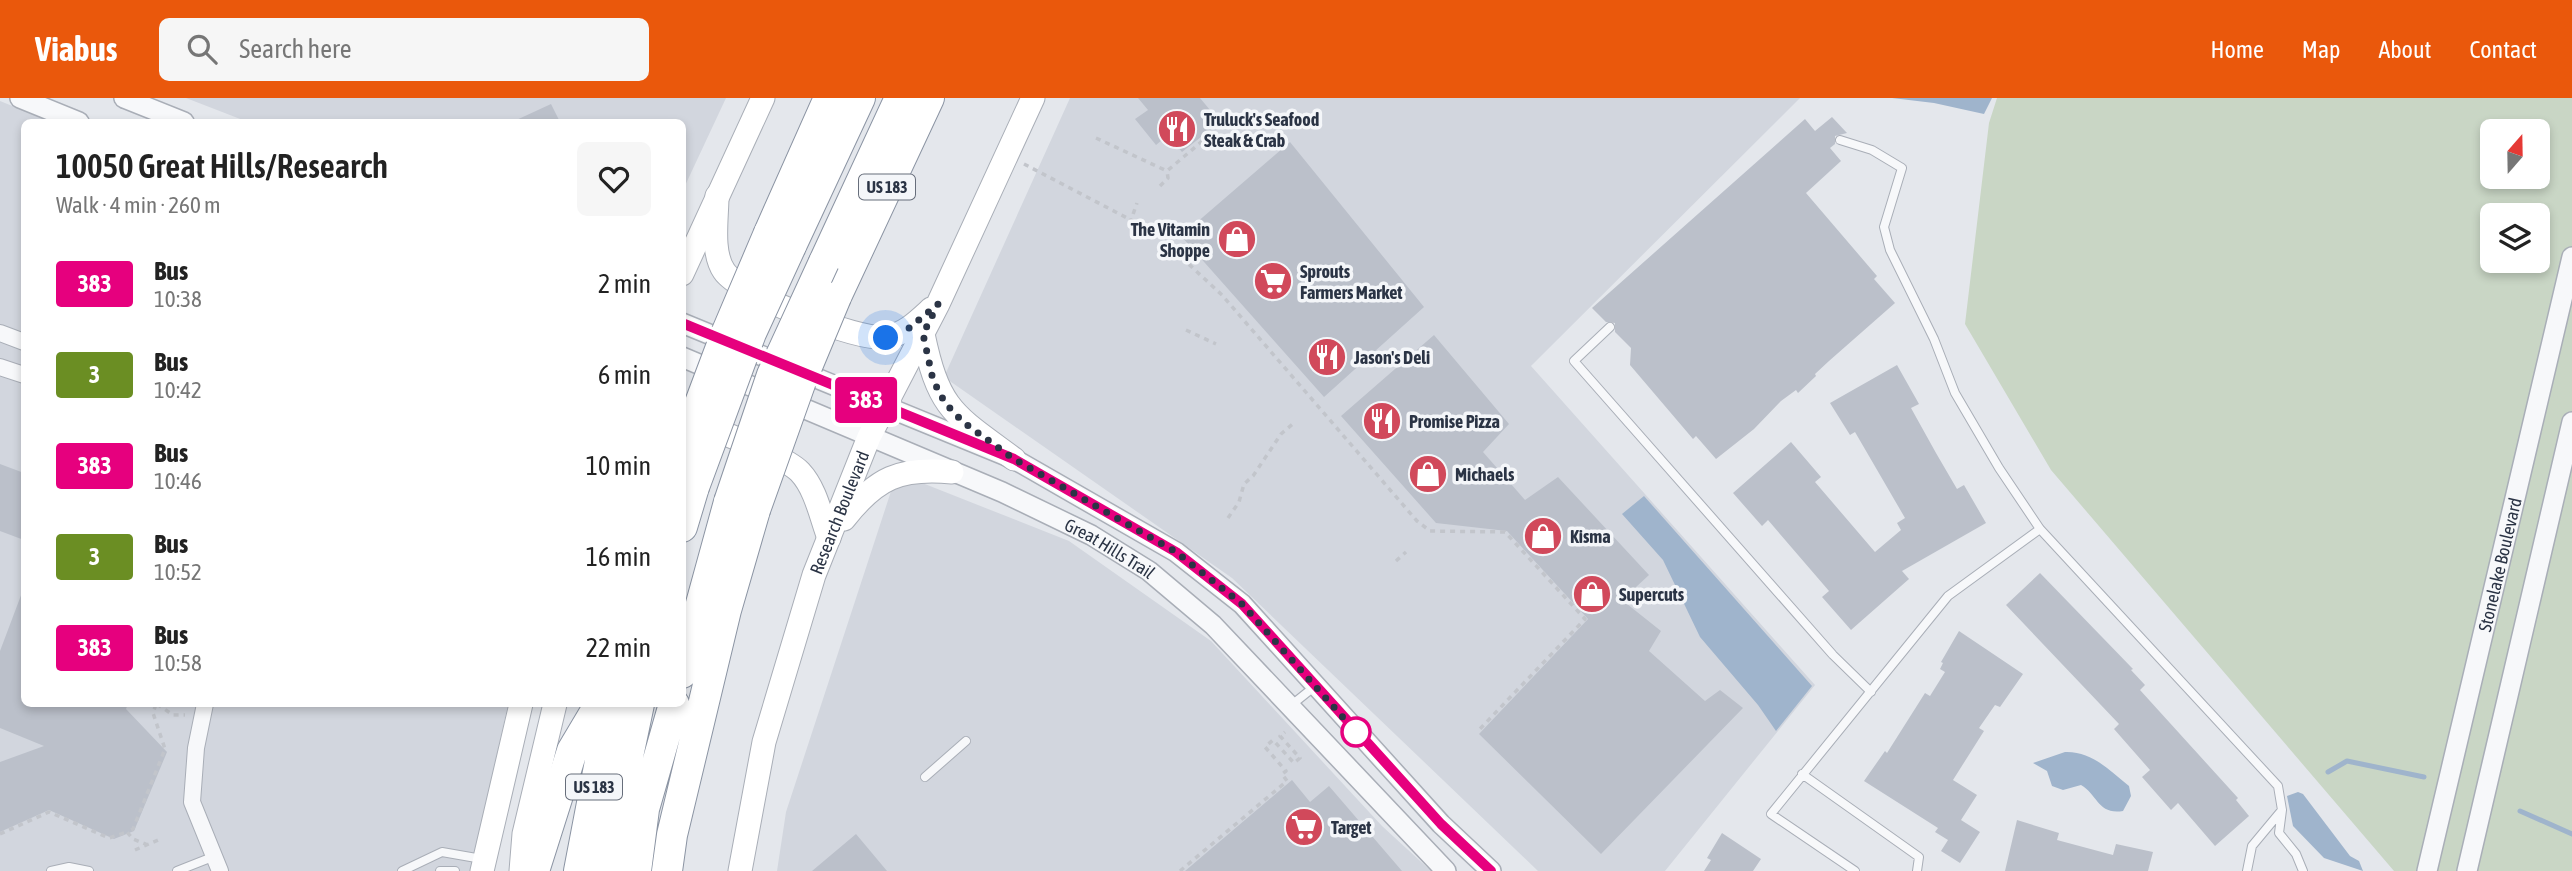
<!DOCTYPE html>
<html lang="en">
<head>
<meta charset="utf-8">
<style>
  :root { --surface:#fff; --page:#f6f6f6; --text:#222; --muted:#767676; --accent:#ea580c }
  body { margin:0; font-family:"Asap Condensed",sans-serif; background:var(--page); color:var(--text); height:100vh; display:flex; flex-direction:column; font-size:26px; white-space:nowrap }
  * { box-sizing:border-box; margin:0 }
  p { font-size:23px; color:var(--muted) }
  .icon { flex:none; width:38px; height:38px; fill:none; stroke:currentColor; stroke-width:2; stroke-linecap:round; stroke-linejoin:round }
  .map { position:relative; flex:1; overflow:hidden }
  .sheet { position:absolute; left:21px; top:21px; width:665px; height:588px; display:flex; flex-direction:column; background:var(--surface); border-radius:10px; box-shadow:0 4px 10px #0003 }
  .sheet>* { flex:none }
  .badge { padding:0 14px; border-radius:5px; font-size:24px; line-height:46px }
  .needle { width:46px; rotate:20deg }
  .tools { position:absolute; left:2480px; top:21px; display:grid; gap:14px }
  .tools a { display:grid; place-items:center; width:70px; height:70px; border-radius:10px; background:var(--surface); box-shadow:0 4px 10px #0003; font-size:35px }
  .you { position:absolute; width:35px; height:35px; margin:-18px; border:5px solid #fff; border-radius:50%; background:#1a73e8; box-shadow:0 0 0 10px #1a73e833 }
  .map>.badge { position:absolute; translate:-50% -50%; box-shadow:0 0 0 4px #fff }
  .round { display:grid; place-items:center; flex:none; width:74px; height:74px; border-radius:10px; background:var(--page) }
  .headline { display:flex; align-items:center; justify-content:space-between; height:119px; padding:0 35px }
  h1 { font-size:33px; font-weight:600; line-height:52px }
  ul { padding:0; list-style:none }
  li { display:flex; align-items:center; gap:21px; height:91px; padding:0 35px }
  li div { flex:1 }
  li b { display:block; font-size:26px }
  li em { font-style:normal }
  li .badge { min-width:77px; font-weight:700; text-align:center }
  header { display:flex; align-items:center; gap:42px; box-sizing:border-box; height:98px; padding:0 35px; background:var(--accent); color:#fff }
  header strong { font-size:33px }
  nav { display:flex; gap:38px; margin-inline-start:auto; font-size:24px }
  .search { width:490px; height:63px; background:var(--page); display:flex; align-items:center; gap:18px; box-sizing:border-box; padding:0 24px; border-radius:10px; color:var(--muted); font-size:26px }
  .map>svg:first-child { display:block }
</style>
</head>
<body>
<header>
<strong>Viabus</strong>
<div class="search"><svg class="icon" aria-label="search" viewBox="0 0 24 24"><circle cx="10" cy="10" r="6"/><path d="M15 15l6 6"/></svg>Search here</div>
<nav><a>Home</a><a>Map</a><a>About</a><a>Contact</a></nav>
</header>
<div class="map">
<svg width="2572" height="773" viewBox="0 0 2572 773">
  <rect width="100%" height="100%" fill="#e4e7ec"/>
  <path fill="#d2d6de" d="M186,0h540l-43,92 -1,-68h-434z
    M1070,0h730l-269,268 284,319 -150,186h-127l-306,-293 -288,-201z
    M0,3l52,21h-28v582h484l-37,167h-471z
    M897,375l172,68 142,100 171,185 49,45h-654l9,-59z"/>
  <path fill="#c9d6c5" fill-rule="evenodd" d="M1997,0h575v773h-178l-343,-401 -86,-146 24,-201zM2492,33h46v46h-46zM2492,117h46v46h-46z"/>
  <path fill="#9fb4cc" d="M1892,0h100l-8,16 -50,-11z
    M1644,398l168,190 -36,45 -18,-26 -58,-68 -37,-77 -41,-46z
    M2065,654c27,-1 44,18 64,34l2,10 -8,15c-25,4 -25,-16 -42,-26l-18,5 -11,-4 -5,-15 -14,-8z
    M2298,694l5,2 47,62 9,5 4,10 -39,-13 -31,-32 -6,-30z"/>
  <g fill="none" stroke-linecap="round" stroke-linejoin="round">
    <path stroke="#9fb4cc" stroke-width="5" d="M2328,674l19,-11 77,16
      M2520,713l52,23"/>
  </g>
  <path fill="#bbc0ca" d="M1138,0h62l20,24 -38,30 -14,-17 -12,10 -21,-26 13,-9z
    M551,6l9,18h-48z
    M1832,19l15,16 -12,3v8l-5,4 11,13 -35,32 71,83 -3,3 21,24 -66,58 -14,13 1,2 -18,17 -2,-3 -15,11 -27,28 -38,30 -20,-23 -3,3 -63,-74 1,-17 -16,-16v-9l-9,-1 -14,-14 213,-189 10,12z
    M1290,44l134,165 -100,90 -143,-161z
    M1434,237l75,89 -26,28 42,48 33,-23 91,98 -27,25 39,31 -12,20 56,50 15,-11 23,18 -142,146 -122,-120 109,-115 -81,-88 -71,-8 -95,-107z
    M1897,267l22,39 -8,4 25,45 21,36 7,-4 22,38 -84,48 7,8 -58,51 -29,-33 7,-6 -61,-71 -6,6 -29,-33 58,-51 30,35 -6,5 60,70 26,-22 -4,-7 8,-5 -50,-86 -5,3 -20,-32z
    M0,366l24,9v67l-24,-9z
    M2040,475l93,96 -2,1 14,15 -5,5 98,108 -2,2 13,16 -34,30 -37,-43 -7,7 -29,-33 8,-7 -36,-41 5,-5 -113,-119z
    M23,492l1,114h104l-2,5 41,43 -33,79 -20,8 -65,-29 -49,22v-70l44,-16 -44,-18v-77z
    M1959,533l64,43 -23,33 -5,-2 -16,23 5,3 -31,49 24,15 -16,25 19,12 -20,31 -19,-12 7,-11 -13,-8 3,-4 -74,-47 21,-30 2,2 38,-60 5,3 15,-24 -5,-3 3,-6 -2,-1z
    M1292,682l18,22 19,-16 73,85h-217z
    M2017,722l42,13 -2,7 56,15 3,-11 37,8 -5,19h-143z
    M1722,735l39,26 -8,12h-49l7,-11 -4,-2z
    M856,736l31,37h-75z"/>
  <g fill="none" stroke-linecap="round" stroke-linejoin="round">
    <g stroke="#a9aeb7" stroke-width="10">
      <path id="service" d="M1840,42l32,10 30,18 -18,59 6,23 44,89 21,54 44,75 41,61 238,257 4,24 -30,36 -5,25
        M1610,229l-36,34 259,294 38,37
        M1289,609l25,-20
        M1802,676l117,83 -2,14
        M925,679l41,-36
        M2282,712l-3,23 17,21 7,17
        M51,773l18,-4 20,4
        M177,773l38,-15
        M402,773l40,-19 40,7
        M440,773h15
        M1855,773l-84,-57 177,-218 92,-67"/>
    </g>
    <g stroke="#a9aeb7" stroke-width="18">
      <path id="minor" d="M0,235l24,9
        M0,269l24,8
        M205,606l-9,44 -4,54 28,69"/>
    </g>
    <g stroke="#a9aeb7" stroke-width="22">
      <g id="tertiary">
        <path d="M20,0l59,24"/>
        <path d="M124,0l60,24"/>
        <path d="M682,225l332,136 162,93 66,52 199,220 50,47"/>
        <path id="s1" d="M682,259l320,135 89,43 58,36 64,54 233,246"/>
        <path id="s2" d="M2427,773l145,-614"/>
        <path d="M2467,773l105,-449"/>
      </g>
    </g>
    <g stroke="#a9aeb7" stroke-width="25">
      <g id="secondary">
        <path d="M717,98c0,22 -6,56 7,75 15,23 135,71 162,66 18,-2 32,-16 45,-28"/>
        <path d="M682,176l81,-176"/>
        <path d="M923,236c16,76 30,80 91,125"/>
        <path d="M701,326c22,9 85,33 99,48 16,17 21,45 29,66"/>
        <path d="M844,421c32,-41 56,-52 108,-47"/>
        <path d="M482,773l39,-167"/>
        <path d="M521,773l3,-37 31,-130"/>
        <path id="s3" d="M740,773l24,-129 50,-167 55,-138 69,-133 95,-206"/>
      </g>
    </g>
    <g stroke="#8b94a3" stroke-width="32">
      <path id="motorway" d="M769,135l60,-135
        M791,148l69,-148
        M824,164l76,-164
        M836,199l93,-199
        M682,429l12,-40
        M682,575l47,-171
        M534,773l38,-120 28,-47
        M579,773l32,-167
        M608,773l3,-34 28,-133
        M636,773l8,-62 30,-105
        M667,773l5,-36 54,-225 29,-100"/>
    </g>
    <path stroke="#c2c5cb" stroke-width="3.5" stroke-dasharray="5 5" stroke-linecap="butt" d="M1096,40l71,33
      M1024,66l107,56
      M1160,88l8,-8 -1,-7 46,-39
      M1134,124l-3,-2 6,-17
      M1167,146l55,51 195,226 13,10 75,1 80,87 -107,112
      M1186,232l30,14
      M1228,420l11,-16 5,-18 9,-8 28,-42 13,-11
      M1396,463l10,-9
      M157,606l16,11h12
      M0,736l49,-22 60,26 18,-6
      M148,747l-15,-6 -6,-7 6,-3 32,-80 -12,-36 3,-9
      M135,752l23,-10
      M1180,773l107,-90 -5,-7 4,-3 -21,-24 8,-7 21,23 6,-5 -20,-22 5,-4"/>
    <use href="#service" stroke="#f7f8fa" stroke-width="8"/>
    <use href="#minor" stroke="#f7f8fa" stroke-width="16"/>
    <use href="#tertiary" stroke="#f7f8fa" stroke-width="19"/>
    <use href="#secondary" stroke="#fff" stroke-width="23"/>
    <use href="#motorway" stroke="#fff" stroke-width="30"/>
    <g stroke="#8b94a3" stroke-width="32" stroke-linecap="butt">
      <path id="motorway-bridge" d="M682,353l44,-117 43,-101
        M694,389l57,-154 40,-87
        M729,404l43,-127 52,-113
        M755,412l46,-129 35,-84"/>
    </g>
    <use href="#motorway-bridge" stroke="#fff" stroke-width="30"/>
  </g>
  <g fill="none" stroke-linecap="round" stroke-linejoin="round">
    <g stroke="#fff" stroke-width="16">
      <path id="line" d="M682,225l332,136 162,93 66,52 199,220 50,47"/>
    </g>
    <use href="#line" stroke="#e6007e" stroke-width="10"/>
    <path stroke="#2b3445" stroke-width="7" stroke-dasharray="0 12.6" d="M886,240l22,-9 30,-25 -15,30 10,46 12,23 18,19 51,37 162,93 66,52 114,128"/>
  </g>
  <defs>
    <g id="restaurant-disc" transform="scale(2.0125)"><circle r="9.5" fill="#d1495b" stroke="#f4f6f9"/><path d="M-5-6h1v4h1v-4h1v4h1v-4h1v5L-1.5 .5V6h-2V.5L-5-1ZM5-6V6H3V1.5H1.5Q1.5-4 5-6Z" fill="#fff"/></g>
    <g id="shop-disc" transform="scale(2.0125)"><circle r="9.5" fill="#d1495b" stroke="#f4f6f9"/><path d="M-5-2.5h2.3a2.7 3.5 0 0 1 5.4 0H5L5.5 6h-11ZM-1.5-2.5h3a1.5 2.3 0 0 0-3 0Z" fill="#fff"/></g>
    <g id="supermarket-disc" transform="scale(2.0125)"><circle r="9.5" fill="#d1495b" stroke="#f4f6f9"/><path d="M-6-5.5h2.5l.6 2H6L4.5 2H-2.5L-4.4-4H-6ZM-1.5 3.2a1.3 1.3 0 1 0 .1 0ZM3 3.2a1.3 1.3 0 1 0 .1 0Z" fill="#fff"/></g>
  </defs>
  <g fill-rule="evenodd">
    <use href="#restaurant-disc" x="1177" y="31"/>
    <use href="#shop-disc" x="1237" y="141"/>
    <use href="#supermarket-disc" x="1273" y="183"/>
    <use href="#restaurant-disc" x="1327" y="259"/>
    <use href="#restaurant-disc" x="1382" y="323"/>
    <use href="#shop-disc" x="1428" y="376"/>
    <use href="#shop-disc" x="1543" y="438"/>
    <use href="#shop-disc" x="1592" y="496"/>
    <use href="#supermarket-disc" x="1304" y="729"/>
  </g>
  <circle fill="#fff" stroke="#e6007e" stroke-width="3.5" cx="1356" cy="634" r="14"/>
  <g text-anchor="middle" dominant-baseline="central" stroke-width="7" stroke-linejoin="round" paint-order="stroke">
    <g fill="#f4f6f9" stroke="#676e7b" stroke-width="2">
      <rect x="859" y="76.5" width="56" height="25" rx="5"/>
      <rect x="566" y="676.5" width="56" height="25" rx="5"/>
    </g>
    <g font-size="16" font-weight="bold" fill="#2b3445">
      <text x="887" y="89">US 183</text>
      <text x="594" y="689">US 183</text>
    </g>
    <g font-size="18" font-weight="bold" fill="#2b3445" stroke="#f4f6f9" text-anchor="start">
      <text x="1204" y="21">Truluck's Seafood<tspan x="1204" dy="21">Steak &amp; Crab</tspan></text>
      <text x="1210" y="131" text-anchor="end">The Vitamin<tspan x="1210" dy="21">Shoppe</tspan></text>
      <text x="1300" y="173">Sprouts<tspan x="1300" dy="21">Farmers Market</tspan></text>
      <text x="1354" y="259">Jason's Deli</text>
      <text x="1409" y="323">Promise Pizza</text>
      <text x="1455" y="376">Michaels</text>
      <text x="1570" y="438">Kisma</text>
      <text x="1619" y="496">Supercuts</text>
      <text x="1331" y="729">Target</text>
    </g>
    <g font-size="18" fill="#2b3445" stroke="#f4f6f9">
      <text stroke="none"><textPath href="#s3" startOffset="373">Research Boulevard</textPath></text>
      <text stroke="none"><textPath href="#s1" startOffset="469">Great Hills Trail</textPath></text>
      <text stroke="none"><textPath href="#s2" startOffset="315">Stonelake Boulevard</textPath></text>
    </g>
  </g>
</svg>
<div class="tools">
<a><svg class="needle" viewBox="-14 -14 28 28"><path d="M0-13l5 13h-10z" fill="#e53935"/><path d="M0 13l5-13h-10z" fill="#767676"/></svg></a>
<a><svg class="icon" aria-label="layers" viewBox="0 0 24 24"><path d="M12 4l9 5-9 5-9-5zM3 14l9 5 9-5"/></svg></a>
</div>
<div class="you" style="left:886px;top:240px"></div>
<b class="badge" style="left:866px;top:302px;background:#e6007e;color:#fff">383</b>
<section class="sheet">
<div class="headline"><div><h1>10050 Great Hills/Research</h1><p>Walk · 4 min · 260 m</p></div><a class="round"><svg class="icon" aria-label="heart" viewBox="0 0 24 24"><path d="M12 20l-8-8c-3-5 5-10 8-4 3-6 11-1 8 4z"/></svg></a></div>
<ul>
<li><span class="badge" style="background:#e6007e;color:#fff">383</span><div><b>Bus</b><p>10:38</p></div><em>2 min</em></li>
<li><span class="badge" style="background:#6b8e23;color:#fff">3</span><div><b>Bus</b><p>10:42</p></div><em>6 min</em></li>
<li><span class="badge" style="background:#e6007e;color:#fff">383</span><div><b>Bus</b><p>10:46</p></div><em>10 min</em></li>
<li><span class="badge" style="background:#6b8e23;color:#fff">3</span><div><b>Bus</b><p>10:52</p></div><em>16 min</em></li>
<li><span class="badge" style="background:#e6007e;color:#fff">383</span><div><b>Bus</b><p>10:58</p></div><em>22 min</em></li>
</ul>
</section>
</div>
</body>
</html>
